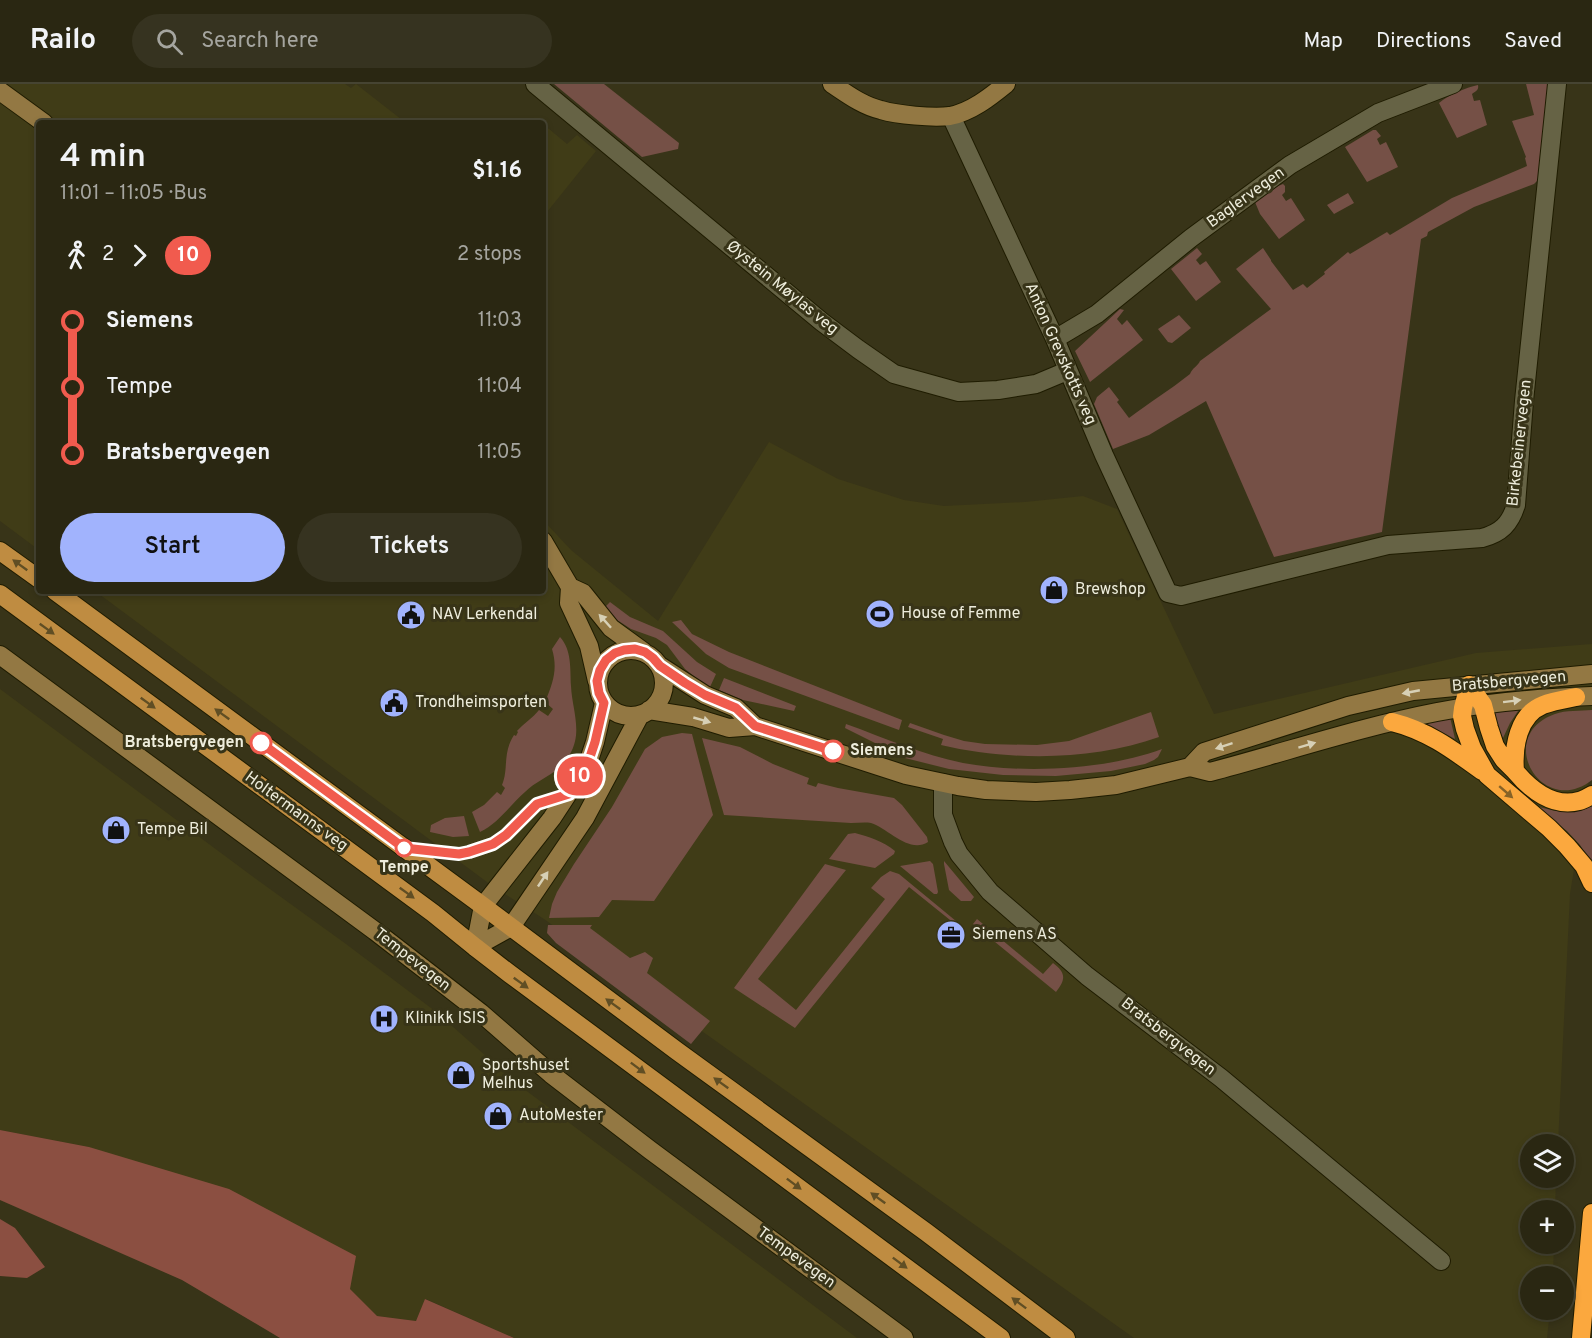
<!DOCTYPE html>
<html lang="en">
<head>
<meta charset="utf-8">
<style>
  :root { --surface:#2a2712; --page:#363320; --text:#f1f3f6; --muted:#a5a59f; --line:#464432; --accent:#a1b3fd }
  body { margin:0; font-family:Overpass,sans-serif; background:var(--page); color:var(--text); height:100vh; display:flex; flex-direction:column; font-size:22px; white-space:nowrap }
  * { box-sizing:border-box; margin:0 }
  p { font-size:20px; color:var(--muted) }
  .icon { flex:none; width:33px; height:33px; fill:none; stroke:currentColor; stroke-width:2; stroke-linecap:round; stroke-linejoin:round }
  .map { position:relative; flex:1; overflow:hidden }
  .sheet { position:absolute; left:36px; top:36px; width:510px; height:474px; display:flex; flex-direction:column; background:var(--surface); border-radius:6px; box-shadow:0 3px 9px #0003,0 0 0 2px var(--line) }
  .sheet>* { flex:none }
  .badge { padding:0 12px; border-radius:20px; font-size:21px; line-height:39px }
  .tools { position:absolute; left:1520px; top:1050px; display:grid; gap:12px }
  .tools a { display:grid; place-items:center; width:54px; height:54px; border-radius:50%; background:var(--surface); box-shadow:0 3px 9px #0003,0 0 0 2px var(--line); font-size:30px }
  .map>.badge { position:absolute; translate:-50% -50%; box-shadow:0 0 0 3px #fff }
  .legs { display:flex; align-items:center; gap:9px; height:66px; padding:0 24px; font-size:20px }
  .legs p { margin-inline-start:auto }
  .head { display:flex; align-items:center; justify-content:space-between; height:102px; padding:0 24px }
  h1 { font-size:33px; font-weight:600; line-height:45px }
  .button { display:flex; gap:12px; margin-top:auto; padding:12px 24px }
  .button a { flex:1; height:69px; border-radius:36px; background:var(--accent); color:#111; font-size:24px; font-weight:600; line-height:69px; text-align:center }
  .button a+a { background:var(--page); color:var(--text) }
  ul { padding:0 24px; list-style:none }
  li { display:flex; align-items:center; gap:21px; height:66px; font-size:22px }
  li i { display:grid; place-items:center; width:9px; height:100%; margin:0 8px; background:currentColor }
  li i::after { content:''; width:15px; height:15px; margin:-8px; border:4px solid; border-radius:50%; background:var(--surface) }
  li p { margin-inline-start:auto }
  li:first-child i { background:linear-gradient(#0000 50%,currentColor 0) }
  li:last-child i { background:linear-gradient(currentColor 50%,#0000 0) }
  header { display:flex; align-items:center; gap:36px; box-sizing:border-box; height:84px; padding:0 30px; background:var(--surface); border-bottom:2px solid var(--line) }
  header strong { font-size:28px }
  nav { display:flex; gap:33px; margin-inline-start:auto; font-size:21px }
  .search { width:420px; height:54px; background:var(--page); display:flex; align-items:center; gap:15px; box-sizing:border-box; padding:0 21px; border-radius:33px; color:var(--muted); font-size:22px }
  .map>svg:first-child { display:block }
</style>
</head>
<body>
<header>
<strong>Railo</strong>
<div class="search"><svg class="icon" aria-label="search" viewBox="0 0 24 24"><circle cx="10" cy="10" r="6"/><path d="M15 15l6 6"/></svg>Search here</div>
<nav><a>Map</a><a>Directions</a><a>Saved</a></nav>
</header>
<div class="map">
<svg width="1592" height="1254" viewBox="0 0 1592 1254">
  <rect width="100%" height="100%" fill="#383418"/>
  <path fill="#403c17" d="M0,0h345l6,4 5,-4 50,39h-367v427l-39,-29z
    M543,40l24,20 10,-9 19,16 -53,66z
    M769,358l69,37 66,21 40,6 81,-4 58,-6 34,13 97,205 262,-61 116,-9v114l-22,136 -12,250h-28v34h26l-1,32h-25v34h24l-1,32h-23v34h20l-3,28h-413l-590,-419 -53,-34 -396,-294h448v-71l28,30 87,71z
    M0,605l252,187 94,68 89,67 85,75 337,252h-343l-88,-39 -10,22 -39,-5 -27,-27 -261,-142 -89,-17z"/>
  <path fill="#755046" d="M554,0h50l75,59 -1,6 -36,8z
    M1526,0h22l-10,96 -4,4 -60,23 -46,25 -1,4 -6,3 -39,293 -108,25 -68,-156 -57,34 -36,14 -19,-45 3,-7 12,-10 10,13 -2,2 12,16c21,-16 41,-28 61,-44 2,-6 8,-8 10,-13l71,-52 -35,-40 27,-21 8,12v1l22,29 10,-6 4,4 18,-14 -1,-2 24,-20 2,2 37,-22 3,3 62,-37 75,-32 -2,-8 1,-1 -14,-36 22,-6z
    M1478,1c1,5 -2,6 -6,9l2,7 6,-1 7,25 -30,13 -18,-35c11,-9 26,-15 39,-18z
    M1373,46h3l5,6 -4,3 3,6 6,-3 12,25 -31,15 -22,-35z
    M1283,100l2,2v6l-3,3 4,6 5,-3 14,22 -26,19 -19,-25 -5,-12 23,-16z
    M1348,109l6,10 -20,11 -7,-9z
    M1197,164l5,6 -6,6 4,5 6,-4 15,21 -25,19 -25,-32z
    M1120,225l4,1 -7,9 5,6 5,-5 16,20 -53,42 -15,-31z
    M1179,231l12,13 -19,15 -4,-1 -10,-13z
    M610,518l20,15 33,14 34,31 19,12 -6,13 -9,-5 -16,-13 -18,-24 -11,-7 -25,-9 -20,-13 -7,-8z
    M681,536l11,14 37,18 173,68 -3,10 -170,-62 -23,-14 -34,-32z
    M560,553c12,13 10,32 11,49 1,23 12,46 -1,68 -3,5 -6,10 -11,14 -11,9 -24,14 -34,24 -15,13 -27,32 -45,40l-8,-20 12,-7 13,-13 4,3 4,-7 -3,-3c7,-17 0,-31 12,-50l2,1 2,-4 -1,-1c7,-8 16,-13 22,-21l9,6 5,-7 -8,-7c8,-19 13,-33 7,-53z
    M724,594l72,28 -2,5 -51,-11 -24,-10z
    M1520,624l-10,15 -7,15 -3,-5 -6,-22z
    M1592,626v70c-50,39 -99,-44 -37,-66 11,-4 25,-3 37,-4z
    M1151,628l8,25c-66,24 -150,24 -218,8l2,-6 -35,-12 2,-4 34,12 20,6 21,3 52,1 32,-4z
    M1450,633l5,22 -30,-16z
    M846,640c39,14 77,31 117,39 59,11 143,7 199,-14l-4,8 -4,3 -9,4 -34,7 -55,5 -53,-1 -54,-6 -44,-11 -60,-30z
    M682,649l10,1 21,81 -59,86 -42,-1 -13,17 -50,1 3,-14 5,-12 17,-28 38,-57 33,-58 17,-12z
    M702,654l38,9 33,17 33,13 3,1 -2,6 9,3 2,-4 20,5 56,10 8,7 25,32 1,5c-19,12 -39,-13 -57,-19 -6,-1 -13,0 -20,0l-127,-8z
    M1592,722v58l-12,-19 -13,-14 -29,-22 1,-2c18,5 36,8 53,-1z
    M464,732l5,20 -16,1 -23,-5 1,-7 14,-7z
    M855,749c14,4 28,8 40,18l-1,3 -19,14 -46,-9 19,-25z
    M930,777l3,3 5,28 -1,2h-3l-34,-28z
    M944,777l30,36 -3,4h-10l-12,-11 -5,-26z
    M825,780l21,6 -88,109 38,31 89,-111 -14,-11 10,-11 9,-6 9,3 63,52 -2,2 -51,-41 -114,141 -61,-40z
    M977,835l66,55 10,-11c13,10 13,16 3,29l-83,-68z
    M548,841h44l-2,3 40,30 15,-6 8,6 -6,15 63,48 -19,23 -135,-101 -9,-10z"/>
  <path fill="#8b4f41" d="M0,1046l89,17 140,42 127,67 -6,33 27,27 39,5 9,-22 89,39h-234l-98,-58 -182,-80z
    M0,1135l15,9 30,39 -18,11 -27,-2z"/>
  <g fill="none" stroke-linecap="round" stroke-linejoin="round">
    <g stroke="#1f1c01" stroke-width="20">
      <path id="street" d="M535,0l287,238 36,27 36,25 65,18 39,-2 38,-6 31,-13
        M951,32l104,223 49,116 64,138 13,3 207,-51 94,-7c19,-5 28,-14 34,-33l8,-104 33,-317
        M1055,255l42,-25 94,-76 99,-73 88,-52 75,-29
        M943,699v32l10,27 6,12 31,38 97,84 134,102 220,183"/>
    </g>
    <g stroke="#1f1c01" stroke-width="20">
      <path id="secondary" d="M832,0c15,10 31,22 49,26 17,5 51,8 69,6 21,-4 40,-19 56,-32
        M0,7l44,32
        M543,457l27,46 -1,16 20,43 8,35
        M570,503l13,6 28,35 33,24
        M598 599a33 33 0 1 1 66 0a33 33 0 1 1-66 0Z
        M0,571l375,276 106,82 70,61 99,76 254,188
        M660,582l45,29 31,13 19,18
        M649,626l44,7 36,11 26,-2 151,49 52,11 28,4 50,2 34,-2 46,-5 74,-18 20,5c76,-20 150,-45 227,-60 51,-10 103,-14 155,-16
        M1190,683l14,-15 144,-46 65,-15 179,-17
        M475,863l36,-20 74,-109 55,-103
        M475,863l8,-41 69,-88 36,-55 7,-21 9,-39"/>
    </g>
    <g stroke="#1f1c01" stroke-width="20">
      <path id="primary" d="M0,467l39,28
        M55,507l428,315 194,145 249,181 140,106
        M0,510l433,319 42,34 35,27 491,364"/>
    </g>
    <g stroke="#1f1c01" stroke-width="20">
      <path id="highway" d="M1469,601l-6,23 -1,8 3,13 7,19 15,27 62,53 18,18 17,20 8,17
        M1469,601l14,20 6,23 6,18 9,14 11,11
        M1576,613c-10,2 -23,4 -33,8 -25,10 -30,42 -28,66 15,18 38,37 64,30 4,-1 9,-4 13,-6
        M1392,638c36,9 61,28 90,49
        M1581,1254l11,-125"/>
    </g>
    <use href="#street" stroke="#666345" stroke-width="18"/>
    <use href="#secondary" stroke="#937843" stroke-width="18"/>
    <use href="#primary" stroke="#bf8c41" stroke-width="18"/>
    <use href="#highway" stroke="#fba83e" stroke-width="18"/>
  </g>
  <defs><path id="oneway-solid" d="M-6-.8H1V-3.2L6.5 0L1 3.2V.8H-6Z" transform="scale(1.5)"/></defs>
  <g fill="#604e24">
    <use href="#oneway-solid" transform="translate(20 481) rotate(-144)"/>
    <use href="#oneway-solid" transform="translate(47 545) rotate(36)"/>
    <use href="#oneway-solid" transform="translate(148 619) rotate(36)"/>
    <use href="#oneway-solid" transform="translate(222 630) rotate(-144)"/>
    <use href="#oneway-solid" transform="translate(407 809) rotate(36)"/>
    <use href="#oneway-solid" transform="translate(521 899) rotate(36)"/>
    <use href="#oneway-solid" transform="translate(613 920) rotate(-144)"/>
    <use href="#oneway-solid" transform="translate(638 984) rotate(37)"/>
    <use href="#oneway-solid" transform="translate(721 999) rotate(-144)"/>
    <use href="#oneway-solid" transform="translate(794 1100) rotate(37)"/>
    <use href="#oneway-solid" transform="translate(878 1114) rotate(-144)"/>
    <use href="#oneway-solid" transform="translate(900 1179) rotate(37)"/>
    <use href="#oneway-solid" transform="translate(1019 1219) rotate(-143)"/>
  </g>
  <g fill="#d7d0b6">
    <use href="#oneway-solid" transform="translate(605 537) rotate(-132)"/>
    <use href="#oneway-solid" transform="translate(1411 608) rotate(169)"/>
    <use href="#oneway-solid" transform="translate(1512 617) rotate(-7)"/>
    <use href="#oneway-solid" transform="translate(702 636) rotate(16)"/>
    <use href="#oneway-solid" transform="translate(1307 661) rotate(-17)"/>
    <use href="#oneway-solid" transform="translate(1224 662) rotate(162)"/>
    <use href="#oneway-solid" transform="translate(543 795) rotate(-56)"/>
  </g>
  <use fill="#866227" href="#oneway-solid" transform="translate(1506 708) rotate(41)"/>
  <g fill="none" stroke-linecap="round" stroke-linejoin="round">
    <g stroke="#fff" stroke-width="14">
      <path id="line-1" d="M261,659l143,105 55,6 10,-2 24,-8 13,-9 31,-31 32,-10 19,-31 7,-21 9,-39 -5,-10 -2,-12 3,-11 6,-10 9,-7 9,-3 11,-1 10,3 8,6 7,8 25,17 20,12 31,13 19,18 78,25"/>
    </g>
    <use href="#line-1" stroke="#f15b4e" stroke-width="9"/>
  </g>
  <defs>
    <g id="shop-disc" transform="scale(1.5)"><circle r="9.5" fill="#a1b3fd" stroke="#383418"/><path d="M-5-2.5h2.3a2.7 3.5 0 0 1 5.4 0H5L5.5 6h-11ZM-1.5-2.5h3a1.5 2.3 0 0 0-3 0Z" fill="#111"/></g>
    <g id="stadium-disc" transform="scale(1.5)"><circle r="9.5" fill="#a1b3fd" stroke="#383418"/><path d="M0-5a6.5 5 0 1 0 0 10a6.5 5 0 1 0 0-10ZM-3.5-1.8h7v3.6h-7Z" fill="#111"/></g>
    <g id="civic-disc" transform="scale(1.5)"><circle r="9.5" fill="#a1b3fd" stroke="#383418"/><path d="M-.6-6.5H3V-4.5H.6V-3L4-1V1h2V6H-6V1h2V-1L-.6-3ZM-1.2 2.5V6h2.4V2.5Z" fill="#111"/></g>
    <g id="office-disc" transform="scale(1.5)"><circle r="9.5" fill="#a1b3fd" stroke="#383418"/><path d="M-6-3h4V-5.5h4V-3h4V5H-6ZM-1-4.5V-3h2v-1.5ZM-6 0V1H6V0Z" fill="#111"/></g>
    <g id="hospital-disc" transform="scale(1.5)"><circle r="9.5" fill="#a1b3fd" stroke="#383418"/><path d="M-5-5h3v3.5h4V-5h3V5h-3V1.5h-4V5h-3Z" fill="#111"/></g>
  </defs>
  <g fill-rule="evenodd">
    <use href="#shop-disc" x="1054" y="506"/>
    <use href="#stadium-disc" x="880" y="530"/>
    <use href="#civic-disc" x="411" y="531"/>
    <use href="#civic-disc" x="394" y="619"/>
    <use href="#shop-disc" x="116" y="746"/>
    <use href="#office-disc" x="951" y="851"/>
    <use href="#hospital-disc" x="384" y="935"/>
    <use href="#shop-disc" x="461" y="991"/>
    <use href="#shop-disc" x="498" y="1032"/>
  </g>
  <g fill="#fff" stroke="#f15b4e" stroke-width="3">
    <circle cx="261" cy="659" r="10"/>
    <circle cx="833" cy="667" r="10"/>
    <circle cx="404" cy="764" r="8"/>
  </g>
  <g text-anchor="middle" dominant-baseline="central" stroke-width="6" stroke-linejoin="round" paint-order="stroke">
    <g font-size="16" fill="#eeeddc" stroke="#383418">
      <text transform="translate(1246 114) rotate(-36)">Baglervegen</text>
      <text transform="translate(782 204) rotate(39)">Øystein Møylas veg</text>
      <text transform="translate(1060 270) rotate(66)">Anton Grevskotts veg</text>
      <text transform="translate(1520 359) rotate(-84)">Birkebeinervegen</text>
      <text transform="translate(1509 598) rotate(-5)">Bratsbergvegen</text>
      <text transform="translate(296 728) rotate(36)">Holtermanns veg</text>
      <text transform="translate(412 876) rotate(38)">Tempevegen</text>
      <text transform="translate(1168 953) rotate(38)">Bratsbergvegen</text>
      <text transform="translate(796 1174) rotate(36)">Tempevegen</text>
    </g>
    <g font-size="16" fill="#eeeddc" stroke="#383418" text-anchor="start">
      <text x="1075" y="506">Brewshop</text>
      <text x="901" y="530">House of Femme</text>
      <text x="432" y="531">NAV Lerkendal</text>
      <text x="415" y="619">Trondheimsporten</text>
      <text x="137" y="746">Tempe Bil</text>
      <text x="972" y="851">Siemens AS</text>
      <text x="405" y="935">Klinikk ISIS</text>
      <text x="482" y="982">Sportshuset<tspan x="482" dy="18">Melhus</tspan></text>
      <text x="519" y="1032">AutoMester</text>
    </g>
    <g font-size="16" font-weight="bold" fill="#eeeddc" stroke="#383418" text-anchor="end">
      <text x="244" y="659">Bratsbergvegen</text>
      <text x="850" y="667" text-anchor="start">Siemens</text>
      <text x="404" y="784" text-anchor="middle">Tempe</text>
    </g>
  </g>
</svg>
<div class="tools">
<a><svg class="icon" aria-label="layers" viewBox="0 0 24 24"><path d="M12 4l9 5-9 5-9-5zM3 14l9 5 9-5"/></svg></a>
<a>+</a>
<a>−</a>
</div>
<b class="badge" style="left:580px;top:692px;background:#f15b4e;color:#fff">10</b>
<section class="sheet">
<div class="head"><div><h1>4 min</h1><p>11:01 – 11:05 · Bus</p></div><b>$1.16</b></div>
<div class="legs"><svg class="icon" aria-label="walk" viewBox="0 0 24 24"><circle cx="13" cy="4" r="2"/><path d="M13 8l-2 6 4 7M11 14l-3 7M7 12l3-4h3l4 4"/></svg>2<svg class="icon" aria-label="forward" viewBox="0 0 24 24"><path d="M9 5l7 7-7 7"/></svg><b class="badge" style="background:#f15b4e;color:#fff">10</b><p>2 stops</p></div>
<ul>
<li><i style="color:#f15b4e"></i><b>Siemens</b><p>11:03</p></li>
<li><i style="color:#f15b4e"></i><span>Tempe</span><p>11:04</p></li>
<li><i style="color:#f15b4e"></i><b>Bratsbergvegen</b><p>11:05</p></li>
</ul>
<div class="button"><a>Start</a><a>Tickets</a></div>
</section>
</div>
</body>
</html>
